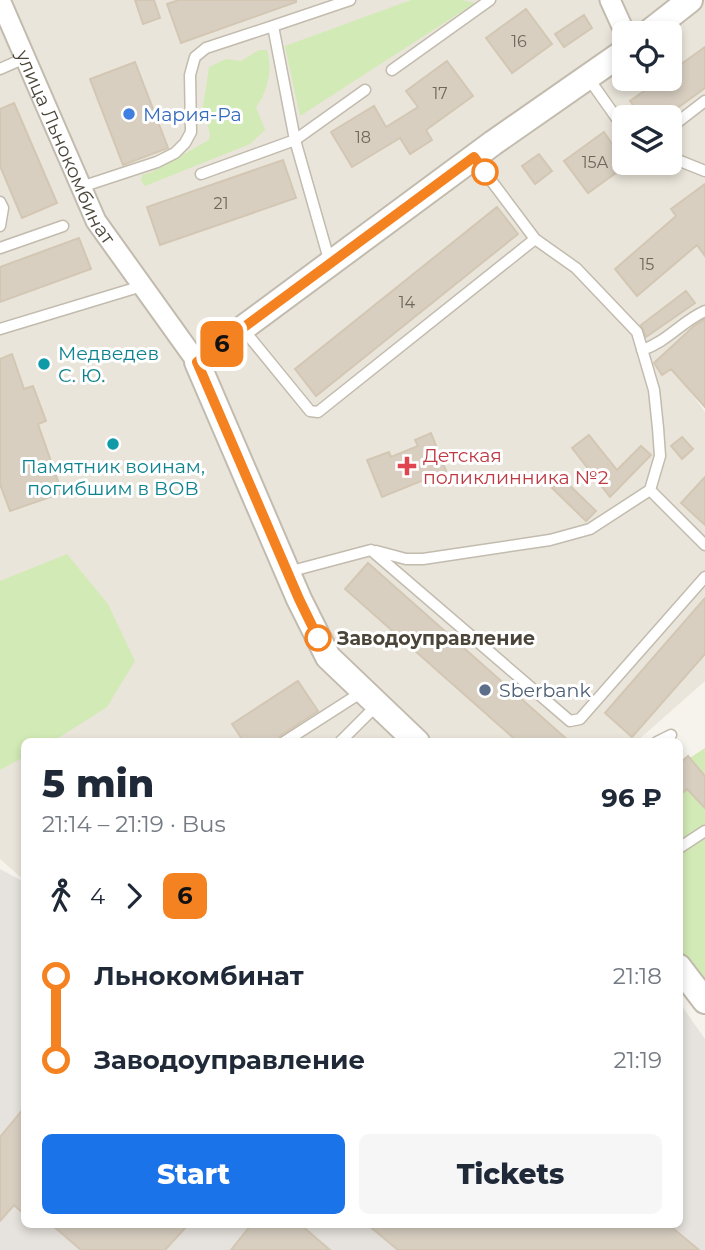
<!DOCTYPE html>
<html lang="en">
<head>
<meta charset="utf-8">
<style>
  :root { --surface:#fff; --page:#f6f6f7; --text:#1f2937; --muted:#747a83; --accent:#1a73e8 }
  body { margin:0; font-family:Montserrat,sans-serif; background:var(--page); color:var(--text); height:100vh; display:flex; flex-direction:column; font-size:26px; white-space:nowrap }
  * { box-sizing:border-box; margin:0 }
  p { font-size:23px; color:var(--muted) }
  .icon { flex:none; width:38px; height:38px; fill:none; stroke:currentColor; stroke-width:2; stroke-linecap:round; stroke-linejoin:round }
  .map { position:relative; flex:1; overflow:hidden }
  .details { position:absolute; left:21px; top:738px; width:662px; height:490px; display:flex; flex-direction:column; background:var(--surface); border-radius:10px; box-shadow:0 4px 10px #0003 }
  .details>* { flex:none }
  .badge { padding:0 14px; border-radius:10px; font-size:24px; line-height:46px }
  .buttons { position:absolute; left:612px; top:21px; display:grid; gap:14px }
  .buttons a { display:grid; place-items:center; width:70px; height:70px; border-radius:10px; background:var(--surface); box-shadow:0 4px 10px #0003; font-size:35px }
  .map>.badge { position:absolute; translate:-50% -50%; box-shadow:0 0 0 4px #fff }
  .legs { display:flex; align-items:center; gap:10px; height:77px; padding:0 21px; font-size:23px }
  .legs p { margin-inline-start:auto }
  .summary { display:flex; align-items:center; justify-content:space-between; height:119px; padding:0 21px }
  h1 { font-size:38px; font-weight:800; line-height:52px }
  .primary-button { display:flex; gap:14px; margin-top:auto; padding:14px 21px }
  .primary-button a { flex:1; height:80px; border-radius:10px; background:var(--accent); color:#fff; font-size:28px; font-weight:800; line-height:80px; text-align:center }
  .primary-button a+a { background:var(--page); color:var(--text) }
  ul { padding:0 21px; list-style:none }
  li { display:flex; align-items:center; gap:24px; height:84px; font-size:26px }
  li i { display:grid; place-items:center; width:10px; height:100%; margin:0 9px; background:currentColor }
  li i::after { content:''; width:18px; height:18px; margin:-9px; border:5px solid; border-radius:50%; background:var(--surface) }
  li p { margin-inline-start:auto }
  li:first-child i { background:linear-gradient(#0000 50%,currentColor 0) }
  li:last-child i { background:linear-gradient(currentColor 50%,#0000 0) }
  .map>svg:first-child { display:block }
</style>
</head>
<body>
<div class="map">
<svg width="705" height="1250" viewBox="0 0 705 1250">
  <rect width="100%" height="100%" fill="#f6f3ec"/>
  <path fill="#eae5da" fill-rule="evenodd" d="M0,0h705v336l-36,26 36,50v269l-69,61h-612v138l-24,-21zM625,33h45v46h-45zM625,117h45v46h-45z"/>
  <path fill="#e6e2dd" d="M0,869l24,13v343h655v-223l26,37v211h-705z"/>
  <path fill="#d2eab5" d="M411,0h51l13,3 -175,113 -15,-70z
    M259,50h8c6,20 1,41 -11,57l9,23 -15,14 -105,42 -4,-5 1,-6 10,-3 57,-32 1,-6 -7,-27 6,-40 17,-8 15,2z
    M67,554l41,50 27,57 -28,46 -55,35h-28v15l-24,13v-189z
    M705,748v253l-26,-34v-202z"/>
  <path fill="#d8cfc1" stroke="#d3c7b4" stroke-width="2" d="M135,0h19l6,18 -17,6z
    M179,0h117v2l-115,41 -14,-39z
    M526,9l26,35 -40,29 -26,-35z
    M584,15l8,13 -28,19 -9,-13z
    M705,47v41l-40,29h-23l-12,-16 31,-22h9v-7z
    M447,61l26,35 -47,34 6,10 -22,14 -10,-16 -48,29 -21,-35 43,-26 12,21 32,-20 -12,-16z
    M135,62l33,86 -45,17 -33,-86z
    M14,103l43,100 -35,15 -22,-52v-57z
    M604,132l21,31 3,1 -40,29 -24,-32z
    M539,154l13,17 -17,13 -13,-18z
    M283,160l13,38 -136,47 -13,-38z
    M705,184v72l-8,-11 -60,51 -22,-27 61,-53 -5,-7z
    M497,207l21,27 -202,162 -21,-27z
    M79,238l12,31 -91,33v-35z
    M686,291l9,12 -49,34 -5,-12z
    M705,319v88l-34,-38 -9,6 -8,-12 40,-37z
    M12,354l12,35 9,-3 13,35 -8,3 24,69 -52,18 -10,-27v-125z
    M431,433l15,38 -64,26 -15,-37 22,-8 2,5 27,-11 -3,-6z
    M589,435l28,35 24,-24 10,9 -41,42 -38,-49z
    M682,437l11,12 -11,10 -11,-13z
    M705,477v48l-24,-22z
    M562,478l34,33 -10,10 -34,-33z
    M368,563l202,179h-52l-173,-153z
    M705,598v56l-73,83 -27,-24z
    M298,681l20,30 -38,25 -3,6h-33l-12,-18z
    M688,756l17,20v32l-18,-19 -8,7v-32z
    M24,1108v106l-10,-9 -14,16v-84z
    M52,1225h136l-23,25h-84z
    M251,1225h50l29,25h-99z
    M368,1225h301l30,25h-301z"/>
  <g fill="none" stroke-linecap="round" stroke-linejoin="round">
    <g stroke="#c2bbae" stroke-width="13">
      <path id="service" d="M0,69l25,-11
        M392,70l98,-70
        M589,79l36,51
        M670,128l35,-27
        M670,157l35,14
        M475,159l60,80 41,29 61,64 17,58 4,38 2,28 -10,34 55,55
        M201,174l94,-34 70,-50
        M81,187l76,-25 18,-9 10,-10 6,-11 -1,-57 5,-18 11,-9 67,-22
        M0,202l3,6 -3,18
        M0,248l63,-22
        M330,263l-35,-123 -22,-114 77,-26
        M0,329l142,-43
        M243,329l67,82 8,1 217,-173
        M642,350c25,-8 40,-29 63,-39
        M376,551l30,8h17l127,-19 40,-11 60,-39
        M288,572l83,-22 199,171 10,-2 125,-142
        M284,742l78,-50
        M340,742l37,-37
        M657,742l14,-7
        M679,848l26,-17"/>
    </g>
    <g stroke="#c2bbae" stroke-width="23">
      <g id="minor">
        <path id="s1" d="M0,0l96,221 101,141"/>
        <path d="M610,0l15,33"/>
      </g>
    </g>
    <g stroke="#c2bbae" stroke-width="28">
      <path id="tertiary" d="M648,33l42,-33
        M417,742l-89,-85 -29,-58 -102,-237 296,-219 132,-92
        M679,967l26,34"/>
    </g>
    <use href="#service" stroke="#fff" stroke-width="10"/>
    <use href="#minor" stroke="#fff" stroke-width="19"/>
    <use href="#tertiary" stroke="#fff" stroke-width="24"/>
  </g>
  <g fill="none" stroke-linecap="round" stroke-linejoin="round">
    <g stroke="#fff" stroke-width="16">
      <path id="line-1" d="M318,638l-19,-39 -102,-237 277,-205 11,15"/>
    </g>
    <use href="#line-1" stroke="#f58220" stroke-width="10"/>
  </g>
  <circle fill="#3f7fe0" stroke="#fff" stroke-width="2.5" cx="129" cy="114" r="7"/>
  <g fill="#fff" stroke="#f58220" stroke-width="3.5">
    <circle cx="485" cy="172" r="12"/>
    <circle cx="318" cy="638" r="12"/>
  </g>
  <g fill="#0f9aa8" stroke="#fff" stroke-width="2.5">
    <circle cx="44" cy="364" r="7"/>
    <circle cx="113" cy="444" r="7"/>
  </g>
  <path fill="#e0444e" stroke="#fff" stroke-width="2.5" d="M403.5 455.5h7v7h7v7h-7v7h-7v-7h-7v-7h7z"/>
  <circle fill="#5c6f8a" stroke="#fff" stroke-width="2.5" cx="485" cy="690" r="7"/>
  <g text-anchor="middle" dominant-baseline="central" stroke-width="6" stroke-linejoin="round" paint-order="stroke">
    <g font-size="16" fill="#6e675b">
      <text x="519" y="41">16</text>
      <text x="440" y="93">17</text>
      <text x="363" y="137">18</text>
      <text x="595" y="162">15А</text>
      <text x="221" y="203">21</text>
      <text x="647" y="264">15</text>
      <text x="407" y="302">14</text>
    </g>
    <g font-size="19" fill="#366cbe" stroke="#fff" text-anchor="start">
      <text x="143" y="114">Мария-Ра</text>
    </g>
    <g font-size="19" fill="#4b4439" stroke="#fff">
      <text stroke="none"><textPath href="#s1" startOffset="161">улица Льнокомбинат</textPath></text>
    </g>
    <g font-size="19" fill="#0d838f" stroke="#fff" text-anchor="start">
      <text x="58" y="353">Медведев<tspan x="58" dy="22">С. Ю.</tspan></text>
      <text x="113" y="466" text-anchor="middle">Памятник воинам,<tspan x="113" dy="22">погибшим в ВОВ</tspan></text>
    </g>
    <g font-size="19" fill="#be3a42" stroke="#fff" text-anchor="start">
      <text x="423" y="455">Детская<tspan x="423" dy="22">поликлинника №2</tspan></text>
    </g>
    <g font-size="19" font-weight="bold" fill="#4b4439" stroke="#fff" text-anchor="start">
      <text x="337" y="638">Заводоуправление</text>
    </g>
    <g font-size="19" fill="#4e5e75" stroke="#fff" text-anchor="start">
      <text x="499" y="690">Sberbank</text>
    </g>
  </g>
</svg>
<div class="buttons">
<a><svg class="icon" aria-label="locate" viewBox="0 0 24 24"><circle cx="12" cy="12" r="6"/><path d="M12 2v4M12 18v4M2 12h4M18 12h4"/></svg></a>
<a><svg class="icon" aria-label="layers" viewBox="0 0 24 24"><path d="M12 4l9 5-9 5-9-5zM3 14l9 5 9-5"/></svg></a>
</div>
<b class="badge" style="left:222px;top:344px;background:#f58220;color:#111">6</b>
<section class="details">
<div class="summary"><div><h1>5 min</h1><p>21:14 – 21:19 · Bus</p></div><b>96 ₽</b></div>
<div class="legs"><svg class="icon" aria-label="walk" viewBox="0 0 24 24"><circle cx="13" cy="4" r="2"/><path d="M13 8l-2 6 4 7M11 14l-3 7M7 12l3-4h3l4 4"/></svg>4<svg class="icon" aria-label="forward" viewBox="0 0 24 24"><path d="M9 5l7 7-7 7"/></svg><b class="badge" style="background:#f58220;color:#111">6</b></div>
<ul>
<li><i style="color:#f58220"></i><b>Льнокомбинат</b><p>21:18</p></li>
<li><i style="color:#f58220"></i><b>Заводоуправление</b><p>21:19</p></li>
</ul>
<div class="primary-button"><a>Start</a><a>Tickets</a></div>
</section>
</div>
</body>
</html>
